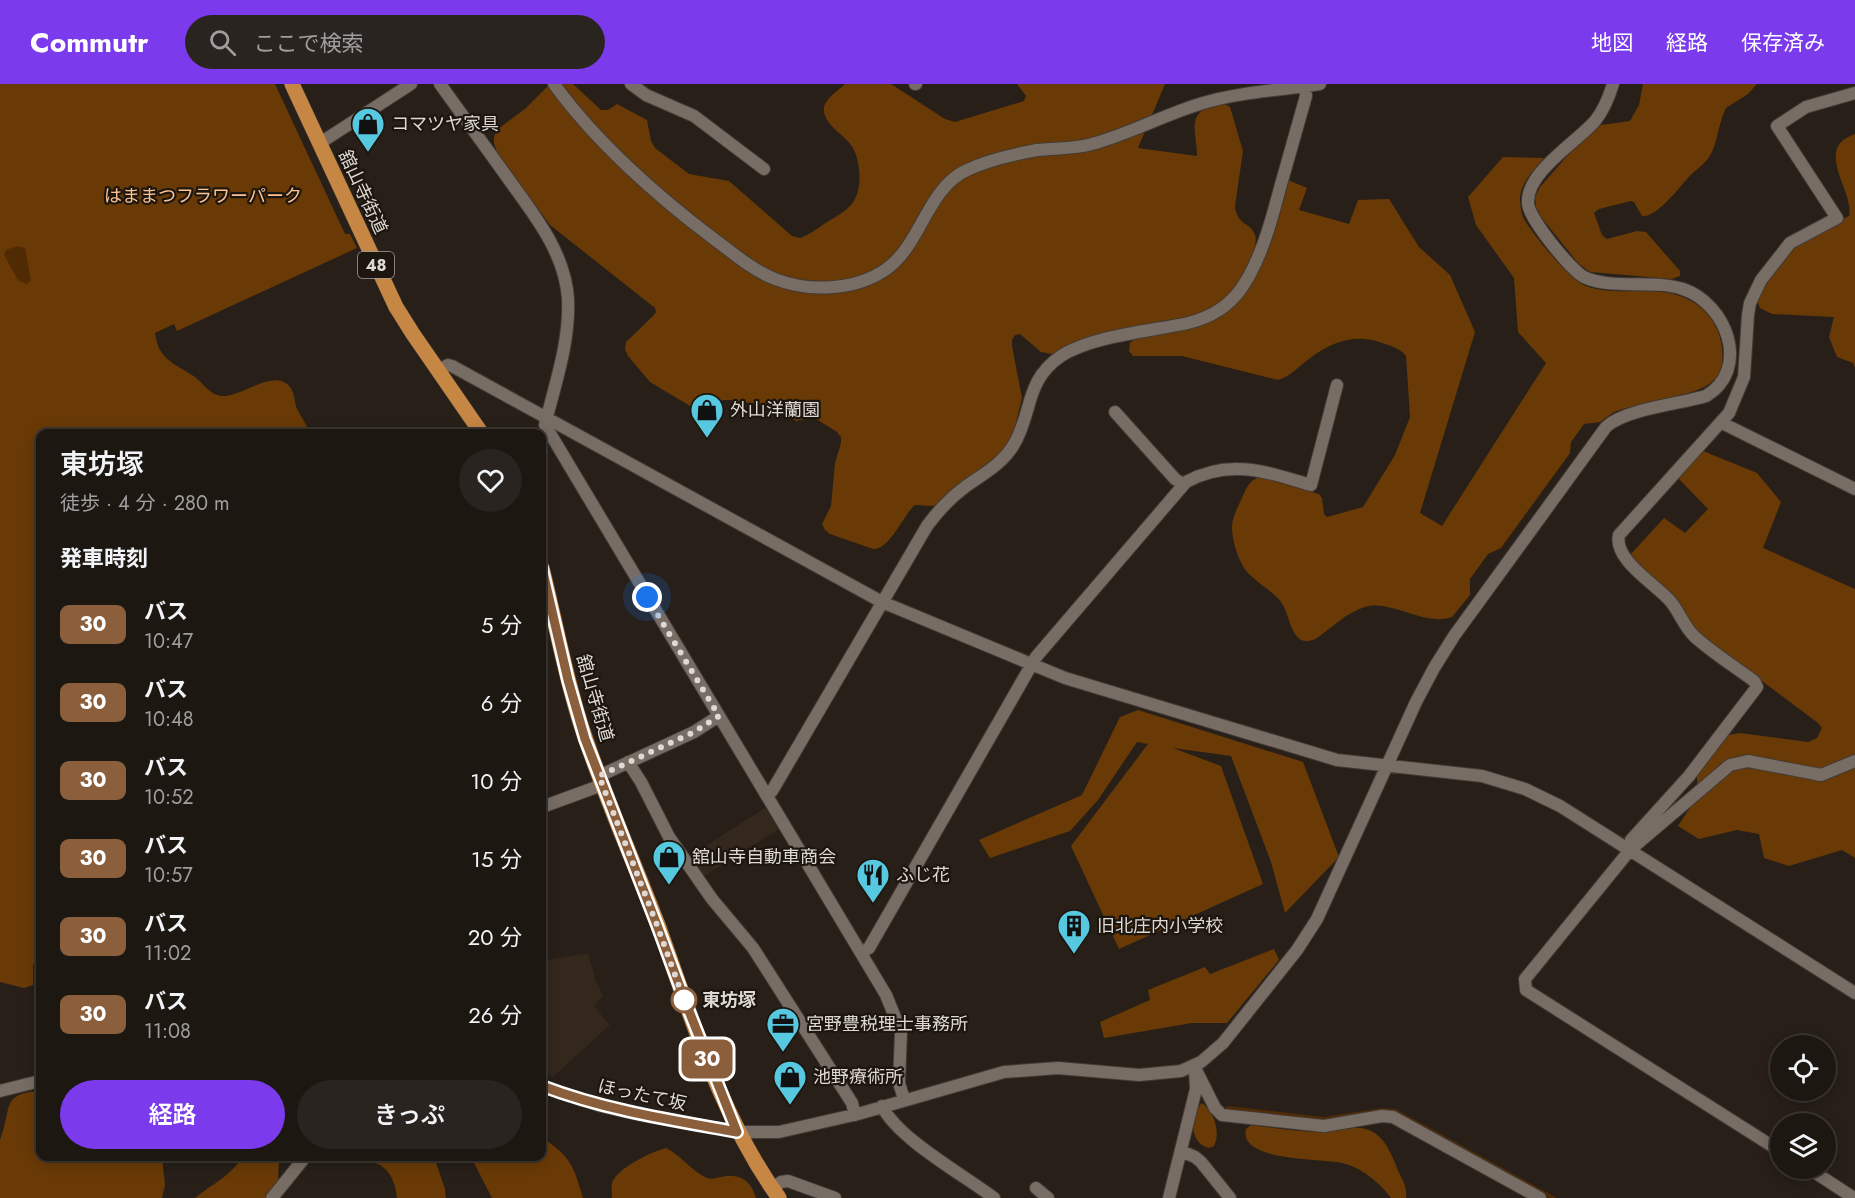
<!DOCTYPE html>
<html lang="ja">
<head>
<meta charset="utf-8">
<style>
  :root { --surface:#1d1712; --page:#2a2420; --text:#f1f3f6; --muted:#a09f9f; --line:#3b3632; --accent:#7c3aed }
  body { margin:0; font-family:Jost,"Noto Sans JP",sans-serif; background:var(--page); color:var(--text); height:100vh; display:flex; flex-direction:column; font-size:22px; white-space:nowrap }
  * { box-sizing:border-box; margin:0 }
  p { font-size:20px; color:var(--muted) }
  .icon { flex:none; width:33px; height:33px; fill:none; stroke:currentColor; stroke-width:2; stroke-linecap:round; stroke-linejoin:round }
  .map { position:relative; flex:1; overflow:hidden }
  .sheet { position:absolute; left:36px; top:345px; width:510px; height:732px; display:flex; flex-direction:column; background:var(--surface); border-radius:12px; box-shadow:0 3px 15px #0003,0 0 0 2px var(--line) }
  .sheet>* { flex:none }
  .badge { padding:0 12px; border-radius:9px; font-size:21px; line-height:39px }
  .controls { position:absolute; left:1770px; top:951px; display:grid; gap:12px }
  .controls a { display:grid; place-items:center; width:66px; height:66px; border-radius:50%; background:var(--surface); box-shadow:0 3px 15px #0003,0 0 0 2px var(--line); font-size:30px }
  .you { position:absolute; width:30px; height:30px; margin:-15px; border:4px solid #fff; border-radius:50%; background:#1a73e8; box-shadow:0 0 0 9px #1a73e833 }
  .map>.badge { position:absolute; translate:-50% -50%; box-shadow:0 0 0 3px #fff }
  h2 { padding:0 24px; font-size:22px; line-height:54px }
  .round { display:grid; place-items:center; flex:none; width:63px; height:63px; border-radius:32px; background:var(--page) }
  .head { display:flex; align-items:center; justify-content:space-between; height:102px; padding:0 24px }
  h1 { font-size:28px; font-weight:600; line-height:45px }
  .action { display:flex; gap:12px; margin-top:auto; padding:12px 24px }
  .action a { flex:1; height:69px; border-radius:36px; background:var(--accent); color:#fff; font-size:24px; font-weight:600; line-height:69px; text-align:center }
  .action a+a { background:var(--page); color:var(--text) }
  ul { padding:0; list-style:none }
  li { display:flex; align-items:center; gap:18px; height:78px; padding:0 24px }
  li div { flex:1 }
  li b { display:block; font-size:22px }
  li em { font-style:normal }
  li .badge { min-width:66px; font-weight:700; text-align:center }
  header { display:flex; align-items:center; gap:36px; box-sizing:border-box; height:84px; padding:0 30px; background:var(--accent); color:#fff }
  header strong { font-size:28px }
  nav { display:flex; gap:33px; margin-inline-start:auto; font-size:21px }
  .search { width:420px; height:54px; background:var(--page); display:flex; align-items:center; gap:15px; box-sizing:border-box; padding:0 21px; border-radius:33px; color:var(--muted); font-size:22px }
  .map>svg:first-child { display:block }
</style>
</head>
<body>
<header>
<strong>Commutr</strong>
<div class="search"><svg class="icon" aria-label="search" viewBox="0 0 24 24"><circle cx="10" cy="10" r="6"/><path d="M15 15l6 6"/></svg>ここで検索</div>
<nav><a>地図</a><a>経路</a><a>保存済み</a></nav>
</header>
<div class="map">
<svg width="1855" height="1114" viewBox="0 0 1855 1114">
  <rect width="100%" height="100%" fill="#271f18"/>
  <path fill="#34271c" d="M766,723l13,22 -78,49 -14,-20z
    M588,869l8,28 7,15 -9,10 16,19 -57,52 -11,-5v-111z"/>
  <path fill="#693a06" d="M0,0h275l70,150h5l7,14 -180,83 -3,-7 -19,9c1,5 2,12 5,17 8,13 20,17 32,25 10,6 17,20 30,21 20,1 48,-25 65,-12 8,6 7,17 10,25 4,8 10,16 13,24l-270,1v530h-7v21l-9,3 -24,-6z
    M550,0h23l28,26h7l9,-6 30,16 4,21 4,7 34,26 40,7 63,55 8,2c9,-3 17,-9 24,-14 9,-6 20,-11 27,-19 12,-14 10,-42 2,-57 -8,-13 -27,-22 -29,-36 -2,-12 14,-21 21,-28h46l54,35 10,3 69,-21 2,-5 -9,-12h148l-27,64 59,8c0,-21 -11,-42 14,-50 8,-2 12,-4 19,1l13,44 -8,55c2,20 16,16 20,29 5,15 -18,53 -29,63 -7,6 -15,10 -24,15l-120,27 -30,14 -11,-2 -21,-18 -5,1 -3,5v6l10,52 -7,29 -5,14 -9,12 -62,50 -6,3 -18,-1c-12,10 -25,45 -42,44l-43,-15 -5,-4 -3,-6 9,-18 4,-43 6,-20v-6l-4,-5 -24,-15 -17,4 -26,-15 -40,-6h-7l-19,10 -9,-1 -45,-27 -22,-26 -3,-7 1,-7 27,-26 3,-4 -1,-4 -105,-83 -53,-73 -3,-9v-7l4,-7 28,-21z
    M1643,0h114l-9,10 -22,14c-7,14 -8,30 -14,44 -6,13 -17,17 -25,27 -9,10 -31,39 -45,37l-8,-14 -3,-1 -32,8 -5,4 8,22 5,4 30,-8 9,1 34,39v5l-9,3 -81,-7 -12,-9 -37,-46 -5,-10 -1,-10 5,-10 27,-31 34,-31 29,-4 9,-16z
    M1855,50v234l-2,-5 -16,-6 -8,-20 5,-20 -62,-3 -12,-6 -3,-7 2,-8 28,-40 13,-11 49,-26c6,-24 -37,-68 6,-82z
    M1503,73l41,1c-10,12 -22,23 -24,39 0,7 1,16 4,22 9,16 46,61 62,67 32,12 72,-3 103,14 16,8 29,24 32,42 8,41 -17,48 -49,55 -17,4 -33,8 -49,12l-9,3 -14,10 -16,2 -13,18 -1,11 -69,95 -13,6 -18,25v16l-18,22c-29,10 -60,-18 -87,-10 -17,5 -33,20 -48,31 -26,14 -26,-23 -36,-36 -9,-11 -22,-18 -32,-28 -10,-10 -17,-33 -17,-47 0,-9 5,-18 9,-27 5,-10 7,-20 19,-23l59,17 3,4 2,16 3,3 36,-10 32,-52 15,-38 -4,-61c-6,-8 -15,-10 -24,-13 -27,-10 -51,-1 -73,16 -11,8 -18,17 -31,21l-96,-24h-49l-4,-5 1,-8 5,-4 56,-11 43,-23 54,-125 19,8 -8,22 50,14 9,-24 31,-1 30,48 31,28 25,57 -55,181 22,13 104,-163 -28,-31 -4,-54 -38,-53 -8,-28z
    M1703,367l54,22 24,29 -18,46 92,41v269l-13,-8 -53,16 -25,-8 -5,-24 -22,-4 -38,9 -21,-13 19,-29v-24l31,-38 12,-2 68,9 9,-4 5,-10 -4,-5 -119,-89 -69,-79 34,-37 21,15 23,-24 -30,-31z
    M1138,626l165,52 36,95 -54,56 -14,-51 -40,-106 -58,-8 48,18 42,118 -144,65 -48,-103 77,-102 -11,-2 -39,58 -28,31 -80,27 -11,-18 103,-45 38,-78z
    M1274,865l5,11 -52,63h-35l-88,15 -4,-16 50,-22 -2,-10 57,-23 5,7z
    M40,1007v65l122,1 3,28 -3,13h-162v-58c13,-33 0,-46 40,-49z
    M1202,1019c12,9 19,29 12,43l-5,2c-20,-4 -20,-34 -7,-45z
    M1251,1041c23,3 47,7 70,7 11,0 21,-3 32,-4 26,-2 36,19 44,40 4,10 11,19 9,30h-15c-11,-15 -30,-31 -49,-35 -20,-5 -104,-1 -96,-34z
    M542,1053c29,21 31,27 41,61h-91l-21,-41 71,-1z
    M666,1064c15,7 25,23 41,30 7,2 12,-1 19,-2 16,-2 26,7 30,22h-144c0,-4 -1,-11 0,-15 5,-15 39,-31 54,-35z
    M242,1073h37l-1,25 -12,16h-71c17,-14 36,-22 47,-41z
    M369,1073h65l11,32 1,9h-49c-1,-10 -4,-22 -12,-29 -5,-5 -11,-6 -16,-12z"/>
  <path fill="#4f2a02" d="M17,162l8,2 6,32 -4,4 -9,-4 -14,-25 2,-5z"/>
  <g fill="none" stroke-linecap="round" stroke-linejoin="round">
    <path stroke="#4f2a02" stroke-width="4" d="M1228,1024l96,11 58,-9 13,1 158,87"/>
    <g stroke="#423b36" stroke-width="14">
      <path id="minor" d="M440,0c21,29 41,57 62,86 27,39 63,79 66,129 2,43 -13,85 -23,126l341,570 15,37 -2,51 5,16
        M554,0c41,57 104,113 160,155 19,14 38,31 61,40 33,13 79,12 110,-9 37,-25 41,-81 82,-100 21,-10 48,-16 70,-20 19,-2 37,-1 55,-6 38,-10 73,-30 111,-41 37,-11 79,-13 117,-19
        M631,0l15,11 48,21 70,53
        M915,0h1
        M320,59l91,-59
        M438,287l10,-6 4,1 430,236 183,76 272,82 145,16 43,13 35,17 295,187
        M1115,328l60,67 8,5
        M1722,339l133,66
        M628,678l13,20 28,55 43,62 41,49 99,155 3,12
        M599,692l95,-44 25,-16
        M766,711l6,-4 155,-265c11,-15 23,-28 38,-39 18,-13 36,-22 48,-41 20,-32 11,-65 48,-90 30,-20 91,-25 127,-33 21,-5 40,-16 53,-34 20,-29 30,-67 39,-101 9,-31 17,-61 26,-92l-1,-10
        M542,723l60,-22
        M1630,766l1,-10 58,-64 68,-89 -3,-6c-19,-14 -41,-28 -59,-44 -11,-10 -15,-24 -24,-35 -14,-17 -58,-42 -52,-67l110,-122 15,-36 4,-62 2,-12 11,-23 29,-37 47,-25 -60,-92 29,-19 49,-14
        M861,869l8,-5 167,-291 150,-175c44,-24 81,-10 125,3l26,-100
        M1194,982l21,42 7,7 102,11 58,-10 11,1 147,81
        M542,1002l59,20 36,8 100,18h42l79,-18 146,-42 54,-4 81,7 42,-4 20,-9 22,-19 74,-93 20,-31 99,-217 18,-34 20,-32 152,-209c19,-18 74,-23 100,-31 45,-27 21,-92 -23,-107 -29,-10 -72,1 -99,-12 -13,-7 -56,-59 -56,-74 -2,-31 49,-61 67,-82 9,-11 14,-24 18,-37
        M0,1007l40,-10
        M882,1022c16,33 82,69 112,92
        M1181,1067l14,6 6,5 29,36
        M1780,1067l-254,-161 -1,-11 105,-129 100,-85 18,-4 73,14 34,-14
        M1808,1084l46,30
        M1036,1104l12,10
        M772,1105l9,-7 7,-1 47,17
        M272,1114l34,-42
        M1169,1114l27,-109 -1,-19"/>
    </g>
    <g stroke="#423b36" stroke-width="16">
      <path id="major" d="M292,0l104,223 17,27 69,100
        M542,484c13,51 22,103 38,154 22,69 52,135 78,203 34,93 62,191 121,273"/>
    </g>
    <use href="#minor" stroke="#776d65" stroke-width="12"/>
    <use href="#major" stroke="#c68644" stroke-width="15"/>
  </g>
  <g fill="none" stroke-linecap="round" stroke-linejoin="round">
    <g stroke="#fff" stroke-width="14">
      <path id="line" d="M542,484l26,112 17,59 72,186 30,81 50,126c-66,-12 -132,-22 -195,-46"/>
    </g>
    <use href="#line" stroke="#8b5e3c" stroke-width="9"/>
    <path stroke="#dfd9d5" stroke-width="6" stroke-dasharray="0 10.8" d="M647,513l72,119 -25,16 -95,44 58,149 27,75"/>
  </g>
  <defs>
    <g id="shop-pin" transform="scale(1.725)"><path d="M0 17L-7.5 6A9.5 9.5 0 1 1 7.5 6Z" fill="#56c9e1" stroke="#1d160f"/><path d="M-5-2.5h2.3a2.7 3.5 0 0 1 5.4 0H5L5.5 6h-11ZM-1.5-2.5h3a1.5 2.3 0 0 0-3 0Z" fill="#111"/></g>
    <g id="restaurant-pin" transform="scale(1.725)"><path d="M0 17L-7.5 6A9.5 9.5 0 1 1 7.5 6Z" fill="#56c9e1" stroke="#1d160f"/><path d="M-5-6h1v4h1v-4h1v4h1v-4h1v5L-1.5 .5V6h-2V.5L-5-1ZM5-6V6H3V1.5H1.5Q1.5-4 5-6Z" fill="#111"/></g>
    <g id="building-pin" transform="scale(1.725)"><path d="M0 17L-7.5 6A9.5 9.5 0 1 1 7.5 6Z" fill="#56c9e1" stroke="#1d160f"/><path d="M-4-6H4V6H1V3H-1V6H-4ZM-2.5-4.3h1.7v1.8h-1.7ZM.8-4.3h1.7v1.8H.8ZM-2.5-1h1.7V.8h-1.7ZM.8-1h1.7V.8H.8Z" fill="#111"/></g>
    <g id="office-pin" transform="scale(1.725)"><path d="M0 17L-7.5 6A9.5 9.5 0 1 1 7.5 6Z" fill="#56c9e1" stroke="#1d160f"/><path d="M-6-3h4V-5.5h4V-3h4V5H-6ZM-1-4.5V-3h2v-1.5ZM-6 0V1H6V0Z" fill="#111"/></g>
  </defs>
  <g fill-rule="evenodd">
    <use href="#shop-pin" x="368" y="40"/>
    <use href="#shop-pin" x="707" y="326"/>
    <use href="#shop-pin" x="669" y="773"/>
    <use href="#restaurant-pin" x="873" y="791"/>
    <use href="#building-pin" x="1074" y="842"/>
    <use href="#office-pin" x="783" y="940"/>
    <use href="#shop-pin" x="790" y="993"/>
  </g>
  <circle fill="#fff" stroke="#8b5e3c" stroke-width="3" cx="684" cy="916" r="12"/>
  <g text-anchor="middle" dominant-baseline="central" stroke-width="4.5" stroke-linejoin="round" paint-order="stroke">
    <rect fill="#1d160f" stroke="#a59e9a" stroke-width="1.5" x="358" y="168" width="36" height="26" rx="4.5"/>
    <g font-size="16" font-weight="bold" fill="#dfd9d5">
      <text x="376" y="181">48</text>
    </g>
    <g font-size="18" fill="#dfd9d5" stroke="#1d160f" text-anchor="start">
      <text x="391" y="40">コマツヤ家具</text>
      <text x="730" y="326">外山洋蘭園</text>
      <text x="692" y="773">舘山寺自動車商会</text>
      <text x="896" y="791">ふじ花</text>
      <text x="1097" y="842">旧北庄内小学校</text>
      <text x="806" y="940">宮野豊税理士事務所</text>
      <text x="813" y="993">池野療術所</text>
    </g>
    <g font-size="18" fill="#dfd9d5" stroke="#1d160f">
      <text transform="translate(363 108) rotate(65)">舘山寺街道</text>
      <text transform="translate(595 614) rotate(74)">舘山寺街道</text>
      <text transform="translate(642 1011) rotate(12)">ほったて坂</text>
    </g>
    <g font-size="18" fill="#fcc291" stroke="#1d160f">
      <text x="203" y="112">はままつフラワーパーク</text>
    </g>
    <g font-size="18" font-weight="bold" fill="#dfd9d5" stroke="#1d160f" text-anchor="start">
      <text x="702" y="916">東坊塚</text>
    </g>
  </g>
</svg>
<div class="controls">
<a><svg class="icon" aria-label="locate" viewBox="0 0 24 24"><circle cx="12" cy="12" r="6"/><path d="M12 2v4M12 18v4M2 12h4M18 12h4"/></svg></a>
<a><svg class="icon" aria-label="layers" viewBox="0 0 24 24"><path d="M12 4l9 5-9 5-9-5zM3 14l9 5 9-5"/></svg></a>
</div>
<div class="you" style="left:647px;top:513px"></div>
<b class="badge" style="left:707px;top:975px;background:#8b5e3c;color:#fff">30</b>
<section class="sheet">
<div class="head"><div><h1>東坊塚</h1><p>徒歩 · 4 分 · 280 m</p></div><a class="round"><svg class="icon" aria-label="heart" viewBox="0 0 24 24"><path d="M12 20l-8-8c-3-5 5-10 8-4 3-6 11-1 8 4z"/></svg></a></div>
<h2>発車時刻</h2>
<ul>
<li><span class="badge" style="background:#8b5e3c;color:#fff">30</span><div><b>バス</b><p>10:47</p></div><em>5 分</em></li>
<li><span class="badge" style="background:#8b5e3c;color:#fff">30</span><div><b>バス</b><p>10:48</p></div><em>6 分</em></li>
<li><span class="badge" style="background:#8b5e3c;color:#fff">30</span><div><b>バス</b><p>10:52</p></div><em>10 分</em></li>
<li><span class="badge" style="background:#8b5e3c;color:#fff">30</span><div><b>バス</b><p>10:57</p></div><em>15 分</em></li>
<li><span class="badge" style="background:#8b5e3c;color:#fff">30</span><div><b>バス</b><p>11:02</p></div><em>20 分</em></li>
<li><span class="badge" style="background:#8b5e3c;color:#fff">30</span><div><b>バス</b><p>11:08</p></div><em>26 分</em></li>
</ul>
<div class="action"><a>経路</a><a>きっぷ</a></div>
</section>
</div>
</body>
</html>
